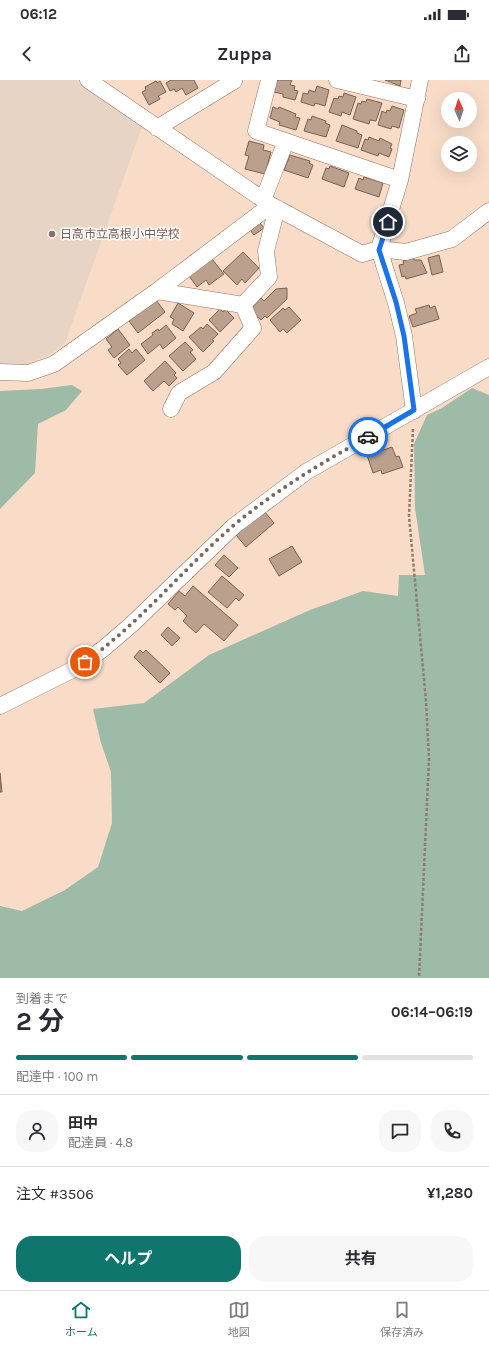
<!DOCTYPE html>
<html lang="ja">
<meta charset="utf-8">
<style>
body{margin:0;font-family:Karla,"Noto Sans JP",sans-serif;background:#f7f7f7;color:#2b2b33;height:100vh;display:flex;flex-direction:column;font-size:15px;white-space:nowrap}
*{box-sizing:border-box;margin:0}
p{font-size:13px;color:#7c7c81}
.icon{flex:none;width:22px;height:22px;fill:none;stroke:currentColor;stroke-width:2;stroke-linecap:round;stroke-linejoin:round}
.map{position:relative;height:898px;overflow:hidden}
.side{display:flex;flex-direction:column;background:#fff;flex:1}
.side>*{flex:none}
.needle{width:26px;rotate:357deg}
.tools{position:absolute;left:441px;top:12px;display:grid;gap:8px}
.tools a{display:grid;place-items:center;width:36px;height:36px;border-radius:50%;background:#fff;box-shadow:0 4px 16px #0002;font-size:20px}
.pin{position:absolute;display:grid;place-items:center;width:34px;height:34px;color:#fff;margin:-17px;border:2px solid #fff;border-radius:50%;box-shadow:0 1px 4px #0007}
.courier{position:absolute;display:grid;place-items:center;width:40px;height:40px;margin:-20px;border:3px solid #1a73e8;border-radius:50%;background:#fff;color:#222;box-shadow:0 1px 5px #0007}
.headline em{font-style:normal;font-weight:700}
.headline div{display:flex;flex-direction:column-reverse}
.headline{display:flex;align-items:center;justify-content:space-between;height:68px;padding:0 16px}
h1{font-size:26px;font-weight:700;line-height:30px}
.bar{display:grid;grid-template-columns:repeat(4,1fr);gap:6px 4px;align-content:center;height:48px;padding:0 16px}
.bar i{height:5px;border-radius:3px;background:#e1e1e2}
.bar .active{background:#0f766e}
.bar p{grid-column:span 4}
.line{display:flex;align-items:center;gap:10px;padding:0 16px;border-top:1px solid #e1e1e2}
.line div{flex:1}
.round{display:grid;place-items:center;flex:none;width:42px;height:42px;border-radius:16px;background:#f7f7f7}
.action{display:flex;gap:8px;margin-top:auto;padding:8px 16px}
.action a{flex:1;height:46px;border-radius:16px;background:#0f766e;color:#fff;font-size:16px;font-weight:700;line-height:46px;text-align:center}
.action a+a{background:#f7f7f7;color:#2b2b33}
.status{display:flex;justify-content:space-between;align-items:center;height:28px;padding:0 20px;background:#fff;direction:ltr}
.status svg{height:11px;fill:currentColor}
header{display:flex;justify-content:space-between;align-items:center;height:52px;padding:0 16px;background:#fff;font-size:18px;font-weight:700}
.menu{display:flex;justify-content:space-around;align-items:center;height:56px;border-top:1px solid #e1e1e2;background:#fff;font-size:11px;color:#7c7c81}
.menu a{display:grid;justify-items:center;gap:2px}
.menu .active{color:#0f766e}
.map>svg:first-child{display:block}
</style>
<div class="status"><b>06:12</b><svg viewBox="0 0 49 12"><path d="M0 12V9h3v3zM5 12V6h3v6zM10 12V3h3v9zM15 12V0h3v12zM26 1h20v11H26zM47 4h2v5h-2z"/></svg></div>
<header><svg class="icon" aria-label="back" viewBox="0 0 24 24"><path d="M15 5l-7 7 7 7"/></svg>Zuppa<svg class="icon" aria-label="share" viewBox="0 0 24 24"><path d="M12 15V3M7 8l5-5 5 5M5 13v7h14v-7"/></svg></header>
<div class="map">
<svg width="489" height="898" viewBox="0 0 489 898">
<rect width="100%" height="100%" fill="#f8dcc8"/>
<path fill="#e8d4c5" d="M0,0h76l67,44 -78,219 -17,13 -25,9 -23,-2z"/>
<path fill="#9dbba7" d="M72,305l10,6 -16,19 -28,14 -3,49 -35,36v-118l41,-2z
M472,308l17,7v583h-489v-72l22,5 43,-21 33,-23 14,-44 -1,-51 -10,-29 -8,-34 51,-6 65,-48 101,-45 53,-19 35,5 1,-21h26l-10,-67 -1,-64 13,-29 15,-7z"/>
<path fill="#bba08d" stroke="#79614f" d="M171,0h23l4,8 -12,7 -4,-7 -6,4 -2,-3 -4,2 -4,-8z
M277,0h15l-2,5 5,1 -1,4 4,1 -3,9 -12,-3v-3l-9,-2z
M385,0h16l-1,6z
M156,1l1,2 3,-2 6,11 -8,4 2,3 -11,6 -7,-13 4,-2 -1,-3z
M317,6l12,4 -4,16 -10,-3 -1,3 -13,-4 2,-9 5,1 1,-4 6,2z
M344,13l12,4 -6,18 -8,-3 -1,4 -12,-4 5,-14 4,1 1,-3 4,1z
M367,19l15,4 -6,18 -6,-1 -1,4 -16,-5 5,-16 3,1 1,-3 4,1z
M392,26l12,4 -5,18 -7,-2 -1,3 -13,-4 4,-14 4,2 1,-3 3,1z
M273,27l5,2 1,-2 17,7 -1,3 5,1 -4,12 -17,-5 1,-3 -10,-4z
M312,36l14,5 -1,2 5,2 -4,12 -22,-6 4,-12 3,1z
M342,45l15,6v2l5,2 -4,13 -22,-7z
M369,57l10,4 1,-3 12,6 -2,4 2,1 -3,8 -10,-4 -1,3 -17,-6 4,-11 3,1z
M249,61l15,4 -1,5 8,2 -6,22 -20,-5 4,-13 -4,-1z
M290,75l20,6 -1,2 4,2 -5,13 -24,-8z
M330,86l19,7 -5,14 -22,-8 4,-11 3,1z
M364,97l19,6 -4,14 -24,-8 4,-11 4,2z
M260,143l4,5 -10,7 -4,-5z
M243,172l16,16 -14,15 -3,-4 -5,6 -14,-14z
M439,175l4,17 -11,3 -4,-17z
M413,178l1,2h7l6,13 -21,6 -1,-3 -3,1 -3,-12 5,-1 -1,-3z
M212,179l12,15 -15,11 -3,-5 -9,7 -8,-11z
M287,208v11l-20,19 -2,-2 -4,4 -11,-10 11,-12 3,3 12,-12z
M156,220l9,12 -27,21 -9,-12z
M178,223l16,10 -11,18 -11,-7 2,-5 -4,-2z
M429,225l1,3 5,-2 4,13 -26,8 -4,-11 8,-3 -2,-4z
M289,227l12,13 -14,13 -4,-4 -3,3 -10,-12 13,-12 2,2z
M220,229l3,3 3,-2 8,8 -14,14 -11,-12z
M207,244l11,10 -6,6 2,1 -11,11 -14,-15 12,-10 2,2z
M166,245l10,13 -13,11 -3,-5 -12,10 -7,-10 12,-9 -1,-2 6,-4 1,2z
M118,249l12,16 -16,13 -6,-8 4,-3 -6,-8z
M185,262l8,8 -3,2 6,7 -13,12 -14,-15z
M129,269l3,4 4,-4 9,11 -18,15 -9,-10 3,-2 -3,-4z
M165,281l11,12 -2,2 3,3 -8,8 -5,-5 -11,10 -9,-10z
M392,367l4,10 3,-1 4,11 -21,7 -1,-4 -8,3 -7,-21 11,-4 1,4z
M264,431l10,12 -28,24 -10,-12z
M292,466l10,16 -23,14 -10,-17z
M224,475l14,13 -9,9 -14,-12z
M222,496l22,19 -5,6 -3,-3 -9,10 -19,-16z
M193,506l45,39 -14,16 -20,-17 -8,9 -13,-12 4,-5 -9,-9 -3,3 -7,-6 11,-13 6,5z
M168,547l12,11 -8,8 -11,-11z
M140,570l3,3 3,-3 24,23 -10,10 -26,-26z
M0,693l2,19h-2z"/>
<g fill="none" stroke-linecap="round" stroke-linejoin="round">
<g stroke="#8e7562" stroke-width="17">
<path id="minor" d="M88,0l183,125 91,49 17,-5 27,3 46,-13 37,-28
M269,0l-13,51 144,49
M337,0l80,19
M157,48l77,-47 -1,-1
M263,120l23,-59
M157,211l86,14 26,-28 -3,-26 11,-43
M0,292l28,1 26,-9 103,-73 114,-86
M171,329l8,-16 35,-21 39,-44 -10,-23
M414,331l-10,-75 -8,-33 -17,-54 21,-69 20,-100
M0,626l76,-38 27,-19 28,-24 103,-99 72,-54 183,-105"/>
</g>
<path stroke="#907d6f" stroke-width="2.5" stroke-dasharray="3 2" stroke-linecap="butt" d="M413,349l-4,87 17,185 3,58 -10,219"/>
<use href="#minor" stroke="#fff" stroke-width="16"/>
</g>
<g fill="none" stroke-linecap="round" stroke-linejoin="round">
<path stroke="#78675b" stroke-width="4" stroke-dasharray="0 7.2" d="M85,582c55,-39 98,-93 149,-137 41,-34 87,-62 134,-88"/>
<path stroke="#1a73e8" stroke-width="5" d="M368,357l46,-27 -10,-74 -8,-34 -17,-52 9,-28"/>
</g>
<circle fill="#8d6e63" stroke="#fff" stroke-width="1.5" cx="52" cy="154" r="4"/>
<g text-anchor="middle" stroke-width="3" stroke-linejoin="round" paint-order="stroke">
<g font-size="12" fill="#785e54" stroke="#fff" text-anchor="start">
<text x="60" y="158">日高市立高根小中学校</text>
</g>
</g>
</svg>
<div class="tools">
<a><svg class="needle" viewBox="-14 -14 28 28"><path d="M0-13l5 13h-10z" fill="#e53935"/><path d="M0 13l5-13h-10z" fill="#7c7c81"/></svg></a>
<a><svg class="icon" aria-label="layers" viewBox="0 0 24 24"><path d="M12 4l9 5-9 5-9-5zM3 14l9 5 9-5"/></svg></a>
</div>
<div class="pin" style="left:85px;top:582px;background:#ea580c"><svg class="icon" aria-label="bag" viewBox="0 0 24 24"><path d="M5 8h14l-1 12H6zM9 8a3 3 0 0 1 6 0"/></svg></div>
<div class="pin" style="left:388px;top:142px;background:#1f2937"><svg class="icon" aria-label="home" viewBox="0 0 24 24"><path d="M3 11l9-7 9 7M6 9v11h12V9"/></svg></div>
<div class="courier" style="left:368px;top:357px"><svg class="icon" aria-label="car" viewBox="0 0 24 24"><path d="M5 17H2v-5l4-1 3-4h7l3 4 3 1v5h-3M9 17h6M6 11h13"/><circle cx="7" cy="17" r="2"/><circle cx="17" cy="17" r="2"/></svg></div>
</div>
<section class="side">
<div class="headline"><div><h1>2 分</h1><p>到着まで</p></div><em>06:14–06:19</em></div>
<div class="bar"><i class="active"></i><i class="active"></i><i class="active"></i><i></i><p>配達中 · 100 m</p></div>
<div class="line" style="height:72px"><a class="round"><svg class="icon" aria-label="person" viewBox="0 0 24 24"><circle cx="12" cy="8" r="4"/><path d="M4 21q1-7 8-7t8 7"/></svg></a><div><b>田中</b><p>配達員 · 4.8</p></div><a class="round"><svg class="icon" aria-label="chat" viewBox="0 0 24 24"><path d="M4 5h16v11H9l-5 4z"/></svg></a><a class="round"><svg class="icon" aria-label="phone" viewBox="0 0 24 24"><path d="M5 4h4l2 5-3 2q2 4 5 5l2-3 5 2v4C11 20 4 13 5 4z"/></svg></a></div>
<div class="line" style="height:52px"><div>注文 #3506</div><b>¥1,280</b></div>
<div class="action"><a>ヘルプ</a><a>共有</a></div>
</section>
<nav class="menu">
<a class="active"><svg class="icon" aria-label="home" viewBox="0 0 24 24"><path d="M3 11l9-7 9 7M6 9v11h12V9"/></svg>ホーム</a>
<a><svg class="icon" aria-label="map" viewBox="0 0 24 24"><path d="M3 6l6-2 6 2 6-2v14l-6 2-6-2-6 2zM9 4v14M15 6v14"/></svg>地図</a>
<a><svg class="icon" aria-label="saved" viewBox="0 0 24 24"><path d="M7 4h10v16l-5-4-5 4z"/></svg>保存済み</a>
</nav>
